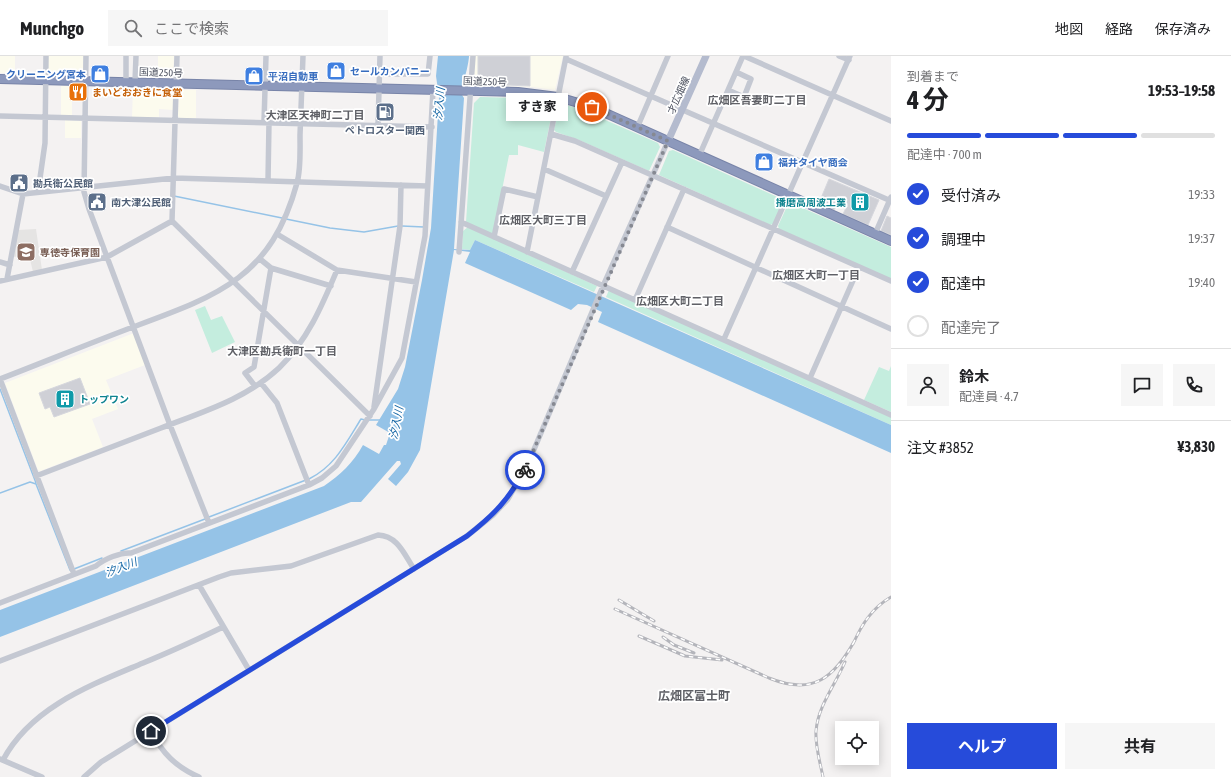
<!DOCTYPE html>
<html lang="ja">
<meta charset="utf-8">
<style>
body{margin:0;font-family:"Asap Condensed","Noto Sans JP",sans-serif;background:#f6f6f6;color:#202124;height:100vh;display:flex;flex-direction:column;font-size:15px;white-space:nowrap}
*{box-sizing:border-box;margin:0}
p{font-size:13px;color:#757577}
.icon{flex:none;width:22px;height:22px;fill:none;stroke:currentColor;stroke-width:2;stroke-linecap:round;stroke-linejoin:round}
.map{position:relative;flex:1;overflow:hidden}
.panel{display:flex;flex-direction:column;background:#fff;width:340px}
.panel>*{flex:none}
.fabs{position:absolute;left:835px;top:665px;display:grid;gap:8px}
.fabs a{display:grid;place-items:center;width:44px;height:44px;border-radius:0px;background:#fff;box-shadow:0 2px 10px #0003;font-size:20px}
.pin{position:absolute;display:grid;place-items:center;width:34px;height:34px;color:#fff;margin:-17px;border:2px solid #fff;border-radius:50%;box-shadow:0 1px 4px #0007}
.courier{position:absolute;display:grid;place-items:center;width:40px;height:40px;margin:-20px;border:3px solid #264bda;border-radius:50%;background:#fff;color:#222;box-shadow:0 1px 5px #0007}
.bubble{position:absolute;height:28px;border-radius:0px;background:#fff;box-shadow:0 2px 10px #0003;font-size:13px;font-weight:700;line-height:28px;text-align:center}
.overview em{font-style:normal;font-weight:700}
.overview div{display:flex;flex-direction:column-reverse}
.overview{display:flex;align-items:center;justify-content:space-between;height:68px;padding:0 16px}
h1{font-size:26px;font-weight:700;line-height:30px}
.bar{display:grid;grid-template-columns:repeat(4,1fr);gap:6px 4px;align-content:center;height:48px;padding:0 16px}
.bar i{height:5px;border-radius:3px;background:#e0e0e0}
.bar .current{background:#264bda}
.bar p{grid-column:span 4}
.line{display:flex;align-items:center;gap:10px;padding:0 16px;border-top:1px solid #e0e0e0}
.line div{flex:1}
.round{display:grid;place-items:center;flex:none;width:42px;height:42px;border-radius:0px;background:#f6f6f6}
ol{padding:0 16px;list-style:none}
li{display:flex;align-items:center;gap:12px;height:44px}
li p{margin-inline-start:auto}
li .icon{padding:4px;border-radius:50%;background:#264bda;color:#fff;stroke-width:4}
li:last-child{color:#757577}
li i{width:22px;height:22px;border:2px solid #e0e0e0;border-radius:50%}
.cta{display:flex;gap:8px;margin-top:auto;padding:8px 16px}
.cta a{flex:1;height:46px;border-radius:0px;background:#264bda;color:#fff;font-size:16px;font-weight:700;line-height:46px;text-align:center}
.cta a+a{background:#f6f6f6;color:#202124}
header{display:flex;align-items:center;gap:24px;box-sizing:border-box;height:56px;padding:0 20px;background:#fff;border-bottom:1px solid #e0e0e0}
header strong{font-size:19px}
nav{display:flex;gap:22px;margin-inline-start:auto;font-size:14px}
.search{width:280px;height:36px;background:#f6f6f6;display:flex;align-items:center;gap:10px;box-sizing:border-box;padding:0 14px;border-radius:0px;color:#757577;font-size:15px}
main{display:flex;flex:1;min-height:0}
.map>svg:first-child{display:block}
</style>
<header>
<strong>Munchgo</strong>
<div class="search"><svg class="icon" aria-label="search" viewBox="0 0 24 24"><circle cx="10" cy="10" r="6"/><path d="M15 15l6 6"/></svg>ここで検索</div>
<nav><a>地図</a><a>経路</a><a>保存済み</a></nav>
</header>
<main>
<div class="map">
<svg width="891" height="721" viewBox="0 0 891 721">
<rect width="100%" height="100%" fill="#f4f2f2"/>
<path fill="#fcfbee" d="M0,0h15v17h-15z
M47,0h36v18h-35z
M158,0h16l-1,20h-15z
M475,0h88l-8,34 -23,-3 -52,-2 -7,-6z
M61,30h22v12h-11v17h-11z
M133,32l40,1v21l-14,-1v8h-27z
M179,34h17v28h-16l-2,-2z
M65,64l16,1v17h-16z
M134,277l11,32 -39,15 12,29 -26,10 11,28 -63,24 -2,-1 -33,-87z"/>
<path fill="#e5e4e3" d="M36,173l6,41 -9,2 -4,-17 -16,2 5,-27z"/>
<path fill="#c4edde" d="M480,41l44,1 29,4 -1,6h1l-9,44 -26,-7v10h-9l-16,80 -27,-13 8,-119z
M560,47l20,6 78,34 2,4 -11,24 -70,-31 -23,-8 -2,-2z
M673,94l111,50 -11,24 -3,1 -111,-50 10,-24z
M789,146l102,45v32l-112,-50 -1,-3z
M468,171l129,59 -3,6 -119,-52 -5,10 -8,-1 1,-18z
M609,234l282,126v9l-285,-128z
M205,250l6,14 11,-4 13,26 -23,11 -17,-43z
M891,310v46l-27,-12 15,-33 10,4z"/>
<path fill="#95c3e7" d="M438,0h31c0,5 -4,24 -7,28v11l2,3 -10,151 16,1 5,-10 416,185v28l-293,-131 4,-10 -15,-7 -9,-1 -7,6 -106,-47 5,-11 -16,-2 -34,200 -12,22 -12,14 -8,-7 13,-15 -1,-3h-3l-36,41h-10l-351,135v-27l324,-124c16,-11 29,-23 39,-41l16,9 5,-9h2l4,-12 -14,-8 22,-36 7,-22 17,-87 9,-52 8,-131 -3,-21z"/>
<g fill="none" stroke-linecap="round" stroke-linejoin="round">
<path stroke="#95c3e7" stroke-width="1.5" d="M174,140l108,22
M286,163l44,9 34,4 34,-6
M402,170l22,1
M0,333l36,94
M369,364h12
M309,423c26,-13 37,-36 52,-60l4,1
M0,437l30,-11 6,2 34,86
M209,461l97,-37
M121,495l84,-32
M74,513l28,-11"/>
</g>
<path fill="#cfd0d6" stroke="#d6d7dd" d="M478,0h52v30l-48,-2 -4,-4z
M829,123l50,21 -11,25 -25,-11 5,-10 -9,-4 -5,10 -15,-7z
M101,141l3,7 -11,4 -2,-8z
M887,160l4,2v17l-10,-4z
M80,322l10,26 -36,13 -4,-10 -5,2 -6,-16z"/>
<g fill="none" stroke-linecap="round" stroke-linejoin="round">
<g stroke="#7884a8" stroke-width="10">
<path id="highway" d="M0,23l518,13 40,5 34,10 299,134"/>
</g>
<path stroke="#c4c8d2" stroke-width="5.5" d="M86,0l-2,136 5,17 81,216 39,98
M177,0l-5,165 198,195
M744,0l147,65
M839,0l10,4
M566,3l325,142
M736,16l15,7 -7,18
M379,18h49l2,-18
M126,25v-25
M135,26l1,-26
M728,34l25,11
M0,60l432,11
M264,66l2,-66
M378,69l2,-69
M637,72l31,-72
M551,78l24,7 316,140
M699,100l44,-100
M544,113l62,27
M268,125l1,-59
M0,130l23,8 151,-16 253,8
M38,136l7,-49 1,-87
M461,166l430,193
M667,171l224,102
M277,178l60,36 79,12
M875,178l16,-37
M494,181l10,-48 34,8
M459,196l14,-196
M527,196l39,-195
M260,203l11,9 60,18
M0,206l10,3
M572,216l50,-110
M7,223l16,-85
M0,225l107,-24 65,-36
M635,244l49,-111
M724,283l126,-283
M810,322l49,-111
M0,323c44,-17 88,-35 133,-52 84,-31 138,-49 164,-144 4,-14 3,-33 3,-48 1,-26 2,-53 3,-79
M0,323l74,195
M261,327l16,20 32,82
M255,330l-10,-13 9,-6 17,-99
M374,351l26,-181 1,-41
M36,420c42,-16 83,-32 125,-48 41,-16 85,-29 118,-60 28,-27 43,-62 58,-98
M199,529l50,85
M0,547l96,-37c8,-7 25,-14 35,-13l178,-68 13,-7 14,-12 38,-57 28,-51 23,-122 8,-146
M0,605l219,-84 12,-4 60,-7 87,-31c20,1 26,19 36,34
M151,675c11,22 25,36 48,46
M0,703l42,18
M3,704c28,-53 88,-75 140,-97 27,-11 53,-23 80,-36
M84,721l17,-15 366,-226 26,-21 15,-16 19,-33 76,-180 65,-145"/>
<path stroke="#b4bbce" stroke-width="7" d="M668,85l38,-85"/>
<use href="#highway" stroke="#8d99bc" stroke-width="8"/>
<g stroke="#b4b5bb" stroke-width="3">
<path id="rail" d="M619,544l35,21
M615,553l154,69c44,18 65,0 86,-38
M639,580l46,20 37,4
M663,581l11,8 20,8
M853,588c9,-20 19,-36 38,-47
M823,721c-3,-15 -8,-31 -7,-46 2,-25 19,-46 29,-69"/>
</g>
<use href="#rail" stroke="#fff" stroke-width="1.5" stroke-dasharray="4.5" stroke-linecap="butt"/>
</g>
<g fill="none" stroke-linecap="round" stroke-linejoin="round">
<path stroke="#868992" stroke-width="4" stroke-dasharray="0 7.2" d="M525,414l143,-329 -76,-34"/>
<path stroke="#264bda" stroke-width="5" d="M151,675l316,-195c28,-22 41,-36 58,-66"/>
</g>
<defs>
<g id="shop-square" transform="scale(1)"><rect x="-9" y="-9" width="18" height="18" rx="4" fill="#3f7fe0" stroke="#fff"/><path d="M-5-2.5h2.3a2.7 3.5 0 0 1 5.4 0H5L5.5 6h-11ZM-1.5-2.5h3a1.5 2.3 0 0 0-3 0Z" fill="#fff"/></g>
<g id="restaurant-square" transform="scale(1)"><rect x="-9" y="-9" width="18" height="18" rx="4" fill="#e8710a" stroke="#fff"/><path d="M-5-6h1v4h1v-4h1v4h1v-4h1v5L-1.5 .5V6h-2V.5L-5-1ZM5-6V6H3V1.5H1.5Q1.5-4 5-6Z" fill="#fff"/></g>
<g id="fuel-square" transform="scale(1)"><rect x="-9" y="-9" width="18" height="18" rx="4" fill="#5c6f8a" stroke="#fff"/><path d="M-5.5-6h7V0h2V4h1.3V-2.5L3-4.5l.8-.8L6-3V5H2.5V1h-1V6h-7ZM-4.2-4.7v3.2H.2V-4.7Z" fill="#fff"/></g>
<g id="civic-square" transform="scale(1)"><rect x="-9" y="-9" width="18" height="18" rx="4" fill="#5c6f8a" stroke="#fff"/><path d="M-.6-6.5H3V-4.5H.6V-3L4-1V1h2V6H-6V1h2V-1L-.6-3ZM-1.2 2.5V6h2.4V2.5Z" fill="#fff"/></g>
<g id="building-square" transform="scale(1)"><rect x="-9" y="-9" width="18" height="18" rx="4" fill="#0f9aa8" stroke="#fff"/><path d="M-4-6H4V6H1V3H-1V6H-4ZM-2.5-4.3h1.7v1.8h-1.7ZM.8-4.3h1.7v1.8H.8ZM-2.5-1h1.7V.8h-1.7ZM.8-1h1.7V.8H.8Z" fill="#fff"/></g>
<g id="school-square" transform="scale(1)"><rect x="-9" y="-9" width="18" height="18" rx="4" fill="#8d6e63" stroke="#fff"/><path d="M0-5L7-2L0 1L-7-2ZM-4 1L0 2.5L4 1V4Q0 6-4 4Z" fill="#fff"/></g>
</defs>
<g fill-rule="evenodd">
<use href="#shop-square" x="336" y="15"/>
<use href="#shop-square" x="100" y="18"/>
<use href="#shop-square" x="254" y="20"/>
<use href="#restaurant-square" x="78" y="36"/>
<use href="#fuel-square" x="385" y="56"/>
<use href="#shop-square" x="764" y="106"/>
<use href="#civic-square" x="19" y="127"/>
<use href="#civic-square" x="97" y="146"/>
<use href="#building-square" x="860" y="146"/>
<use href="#school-square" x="26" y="196"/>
<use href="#building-square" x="65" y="343"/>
</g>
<g text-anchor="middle" stroke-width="3.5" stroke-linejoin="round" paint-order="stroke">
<g font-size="10" font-weight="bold" fill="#366cbe" stroke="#fff" text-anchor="start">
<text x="350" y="19">セールカンパニー</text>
<text x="86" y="22" text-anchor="end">クリーニング宮本</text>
<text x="268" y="24">平沼自動車</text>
<text x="778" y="110">福井タイヤ商会</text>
</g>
<g font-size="10" fill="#4b505e" stroke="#fff">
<text transform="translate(161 16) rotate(2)" y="4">国道250号</text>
<text transform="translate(485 25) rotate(2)" y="4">国道250号</text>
<text transform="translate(678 39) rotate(-66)" y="4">才広畑線</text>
</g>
<g font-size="10" font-weight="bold" fill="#c56008" stroke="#fff" text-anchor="start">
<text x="92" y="40">まいどおおきに食堂</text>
</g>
<g font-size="10" font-weight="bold" fill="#4e5e75" stroke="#fff" text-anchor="start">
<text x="385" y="78" text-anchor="middle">ペトロスター関西</text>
<text x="33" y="131">勘兵衛公民館</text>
<text x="111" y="150">南大津公民館</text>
</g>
<g font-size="10" font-weight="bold" fill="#0d838f" stroke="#fff" text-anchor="end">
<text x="846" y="150">播磨高周波工業</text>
<text x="79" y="347" text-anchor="start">トップワン</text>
</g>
<g font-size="10" font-weight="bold" fill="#785e54" stroke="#fff" text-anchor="start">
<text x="40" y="200">専徳寺保育園</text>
</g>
<g font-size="11" font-weight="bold" fill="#5f6066" stroke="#fff">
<text x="757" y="48">広畑区吾妻町二丁目</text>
<text x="315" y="63">大津区天神町二丁目</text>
<text x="543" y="168">広畑区大町三丁目</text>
<text x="816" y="223">広畑区大町一丁目</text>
<text x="680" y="249">広畑区大町二丁目</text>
<text x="282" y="299">大津区勘兵衛町一丁目</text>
</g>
<g font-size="11" font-style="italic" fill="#1667a5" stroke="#fff">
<text transform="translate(439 48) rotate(-85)" y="4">汐入川</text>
<text transform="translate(396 367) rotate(-79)" y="4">汐入川</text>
<text transform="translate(121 511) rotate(-21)" y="4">汐入川</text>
</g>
<g font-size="12" font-weight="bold" fill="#5f6066" stroke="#fff">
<text x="694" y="644">広畑区富士町</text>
</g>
</g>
</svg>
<div class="fabs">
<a><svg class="icon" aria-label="locate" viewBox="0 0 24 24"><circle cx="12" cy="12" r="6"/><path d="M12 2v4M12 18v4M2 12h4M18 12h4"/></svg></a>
</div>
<div class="pin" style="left:592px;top:51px;background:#ea580c"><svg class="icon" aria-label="bag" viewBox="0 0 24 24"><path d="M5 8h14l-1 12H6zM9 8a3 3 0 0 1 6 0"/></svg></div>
<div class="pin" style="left:151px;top:675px;background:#1f2937"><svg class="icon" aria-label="home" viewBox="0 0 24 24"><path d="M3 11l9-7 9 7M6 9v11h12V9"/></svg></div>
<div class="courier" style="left:525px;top:414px"><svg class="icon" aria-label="bike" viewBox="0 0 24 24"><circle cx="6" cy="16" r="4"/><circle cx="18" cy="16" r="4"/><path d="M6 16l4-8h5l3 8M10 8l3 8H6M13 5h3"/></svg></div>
<div class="bubble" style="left:506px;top:37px;width:62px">すき家</div>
</div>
<section class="panel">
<div class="overview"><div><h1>4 分</h1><p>到着まで</p></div><em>19:53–19:58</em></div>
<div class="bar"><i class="current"></i><i class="current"></i><i class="current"></i><i></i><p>配達中 · 700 m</p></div>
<ol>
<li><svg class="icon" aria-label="check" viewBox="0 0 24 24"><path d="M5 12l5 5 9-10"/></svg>受付済み<p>19:33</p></li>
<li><svg class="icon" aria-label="check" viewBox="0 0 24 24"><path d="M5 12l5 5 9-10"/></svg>調理中<p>19:37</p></li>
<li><svg class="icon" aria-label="check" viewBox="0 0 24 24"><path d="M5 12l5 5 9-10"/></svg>配達中<p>19:40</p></li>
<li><i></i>配達完了</li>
</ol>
<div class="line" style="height:72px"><a class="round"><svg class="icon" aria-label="person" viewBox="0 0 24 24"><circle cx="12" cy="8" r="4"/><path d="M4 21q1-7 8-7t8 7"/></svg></a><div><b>鈴木</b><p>配達員 · 4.7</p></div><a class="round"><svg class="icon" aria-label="chat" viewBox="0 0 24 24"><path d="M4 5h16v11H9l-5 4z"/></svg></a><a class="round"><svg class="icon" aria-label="phone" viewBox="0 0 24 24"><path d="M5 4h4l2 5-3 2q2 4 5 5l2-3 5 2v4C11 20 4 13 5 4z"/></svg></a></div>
<div class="line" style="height:52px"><div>注文 #3852</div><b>¥3,830</b></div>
<div class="cta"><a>ヘルプ</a><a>共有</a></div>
</section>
</main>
